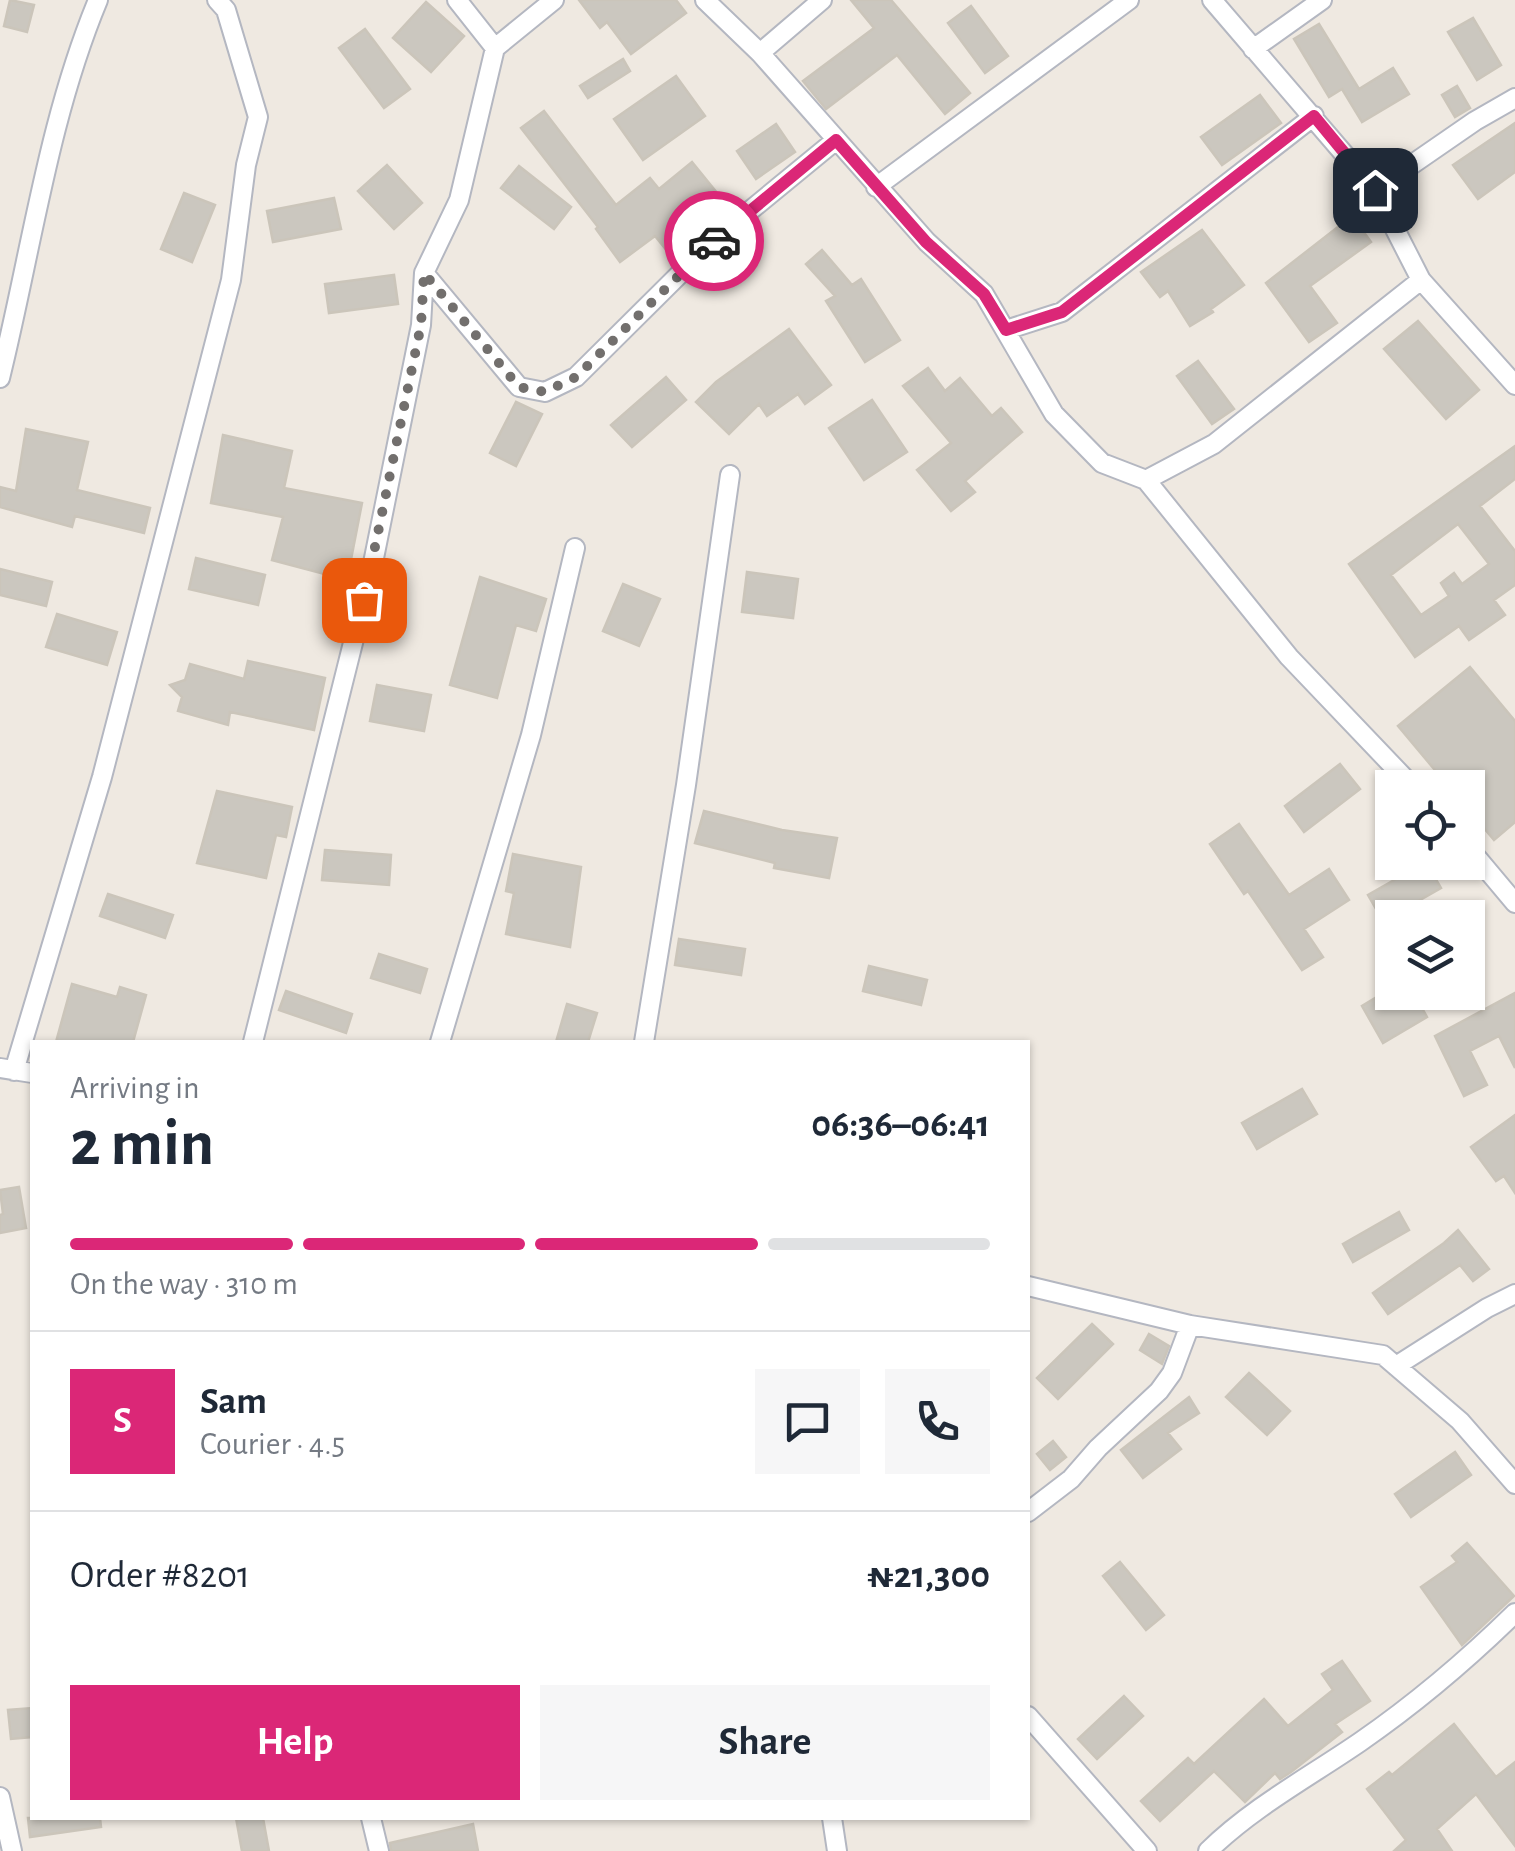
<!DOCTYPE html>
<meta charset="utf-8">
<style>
body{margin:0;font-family:"Alegreya Sans",sans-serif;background:#f6f6f7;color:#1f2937;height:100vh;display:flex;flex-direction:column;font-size:38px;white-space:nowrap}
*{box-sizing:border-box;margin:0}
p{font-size:32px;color:#747a83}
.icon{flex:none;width:55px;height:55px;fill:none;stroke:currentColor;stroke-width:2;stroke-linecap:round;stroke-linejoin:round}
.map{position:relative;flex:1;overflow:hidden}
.drawer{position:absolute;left:30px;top:1040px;width:1000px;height:780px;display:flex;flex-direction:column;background:#fff;border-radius:0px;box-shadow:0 2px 8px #0004}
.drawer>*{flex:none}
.controls{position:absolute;left:1375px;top:770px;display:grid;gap:20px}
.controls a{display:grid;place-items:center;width:110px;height:110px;border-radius:0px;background:#fff;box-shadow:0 2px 8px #0004;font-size:50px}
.pin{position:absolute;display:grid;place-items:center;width:85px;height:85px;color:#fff;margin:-42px;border-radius:20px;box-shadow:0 5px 15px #0006}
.courier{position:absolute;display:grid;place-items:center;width:100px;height:100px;margin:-50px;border:8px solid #db2777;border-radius:50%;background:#fff;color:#222;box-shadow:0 2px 12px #0007}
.summary em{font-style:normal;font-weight:600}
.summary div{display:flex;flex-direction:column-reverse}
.summary{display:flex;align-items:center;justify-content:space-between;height:170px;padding:0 40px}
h1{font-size:65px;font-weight:600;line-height:75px}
.bar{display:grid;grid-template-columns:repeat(4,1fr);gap:15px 10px;align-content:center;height:120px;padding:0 40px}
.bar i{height:12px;border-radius:8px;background:#e0e1e3}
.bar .selected{background:#db2777}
.bar p{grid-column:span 4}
.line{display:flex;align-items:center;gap:25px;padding:0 40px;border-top:2px solid #e0e1e3}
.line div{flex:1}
.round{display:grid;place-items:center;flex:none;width:105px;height:105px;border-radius:0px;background:#f6f6f7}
.primary-button{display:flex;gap:20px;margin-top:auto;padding:20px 40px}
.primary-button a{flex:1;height:115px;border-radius:0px;background:#db2777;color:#fff;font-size:40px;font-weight:600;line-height:115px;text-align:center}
.primary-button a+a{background:#f6f6f7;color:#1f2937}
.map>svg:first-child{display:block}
</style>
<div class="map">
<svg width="1515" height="1851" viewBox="0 0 1515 1851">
<rect width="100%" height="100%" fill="#efe9e1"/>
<path fill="#cbc7bf" stroke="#cbc5ba" stroke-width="2.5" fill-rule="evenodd" d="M10,0l24,5 -7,27 -23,-6z
M579,0h97l10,13 -55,41 -24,-32 -7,6z
M851,0h40l79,93 -25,21 -48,-59 -71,54 -23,-28 71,-53z
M426,2l38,34 -33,36 -38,-34z
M971,6l37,50 -23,17 -37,-50z
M1473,18l28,47 -24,15 -29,-48z
M1319,24l40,65 34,-21 16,26 -47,28 -20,-33 -13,8 -35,-58z
M365,29l45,60 -26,19 -45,-60z
M623,59l7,12 -42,27 -8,-12z
M676,76l29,40 -62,44 -29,-41z
M1457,86l13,22 -15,9 -13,-22z
M1260,95l21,28 -59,42 -21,-28z
M544,111l72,94 34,-27 9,11 33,-27 39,48 -59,47 -17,-21 -35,26 -24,-33 2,-2 -77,-99z
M1515,123v49l-37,27 -25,-34z
M776,124l19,28 -39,27 -19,-28z
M387,165l35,38 -28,26 -36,-38z
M519,166l52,41 -17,22 -53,-41z
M184,193l31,12 -23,57 -31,-13z
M334,198l7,31 -68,13 -6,-31z
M1352,216l19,26 -61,44 27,37 -28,19 -43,-59z
M1202,230l42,55 -33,24 2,3 -23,14 -22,-35 -8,6 -19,-25z
M822,250l30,35 9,-6 39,61 -35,22 -39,-61 9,-5 -29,-32z
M394,275l4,29 -69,9 -4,-29z
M1418,321l61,69 -33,29 -62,-70z
M789,329l42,56 -26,19 -7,-10 -31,22 -8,-12 -30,30 -33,-32 20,-20z
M1198,361l36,48 -22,15 -35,-48z
M928,368l17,23 15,-13 32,38 9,-8 21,24 -57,49 10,11 -24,19 -34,-41 34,-27 -48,-57z
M666,377l20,23 -54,47 -21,-22z
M872,400l35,52 -43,28 -35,-52z
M516,402l26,12 -26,52 -26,-13z
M26,429l62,13 -11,48 73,18 -6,25 -69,-17 -3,11 -72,-20v-20l16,4z
M223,435l69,16 -8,37 78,15 -15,77 -75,-20 11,-43 -72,-14z
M1515,446v33l-35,27 35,45v34l-21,15 11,15 -36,25 -10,-14 -44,31 -66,-93zM1458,524l31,40 -27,20 -8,-11 -13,10 8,13 -28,19 -30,-40z
M196,558l69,17 -7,30 -69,-16z
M0,569l52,13 -6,24 -46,-11z
M747,572l51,7 -5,39 -51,-6z
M480,577l66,22 -10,32 -20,-6 -19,73 -47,-13z
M623,584l37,15 -21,47 -36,-15z
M57,614l60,18 -10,33 -61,-18z
M248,661l77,17 -11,52 -84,-18 -2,13 -50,-14 4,-14 -12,-12 15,-5 5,-16 54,15z
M1470,667l45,54v101l-21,18 -26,-31v-21h-18l-52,-62z
M377,685l54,10 -7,36 -54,-10z
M1340,764l20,25 -56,43 -19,-26z
M217,791l75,16 -6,30 -10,-2 -10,43 -69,-15z
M704,811l78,19 55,8 -8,40 -55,-10 1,-5 -80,-20z
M1239,824l50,71 40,-26 20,31 -45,29 19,28 -21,13 -54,-79 -4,3 -34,-50z
M325,850l66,5 -2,30 -67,-5z
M513,854l68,13 -11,80 -64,-13 8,-41 -8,-2z
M1426,862l15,26 -58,33 -15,-26z
M108,894l65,21 -8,23 -65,-22z
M679,939l66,10 -4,26 -66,-10z
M379,954l48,15 -7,24 -49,-15z
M869,966l58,14 -6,25 -58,-14z
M72,984l45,13 3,-10 26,8 -13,47h-77z
M286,991l66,23 -6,19 -67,-23z
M1385,992h28l14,25 -44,26 -21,-37z
M1515,993v75l-16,-32 -29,15 17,34 -23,11 -29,-60z
M567,1004l30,9 -9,29h-32z
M1302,1089l15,25 -60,35 -15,-26z
M1515,1115v78l-11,-17 -8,5 -25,-34z
M19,1187l7,41 -26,5v-18l3,-1 -3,-24z
M1399,1212l10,18 -56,32 -10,-18z
M1458,1230l31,39 -16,12 -13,-16 -72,49 -15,-21 71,-50z
M1092,1324l21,20 -55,55 -21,-21z
M1149,1334l20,12 -7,18 -22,-14z
M1249,1373l41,38 -23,24 -41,-38z
M1189,1397l10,16 -31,20 13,16 -38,29 -22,-28z
M1053,1441l13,16 -16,13 -13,-16z
M1455,1452l16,23 -60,42 -16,-23z
M1467,1543l47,53 -52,49 -41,-58 36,-25 -5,-6z
M1120,1562l44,53 -18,15 -43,-54z
M1342,1661l28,40 -35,23 7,8 -51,40 -11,7 -5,-6 -30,29 -31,-31 -54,50 -19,-20 47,-43 6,6 70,-65 24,27 45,-36 -11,-16z
M1124,1696l19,20 -46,43 -19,-20z
M32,1708v29l-21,2 -3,-29z
M1454,1724l42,53 19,-15v84l-39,-52 -39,35 15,22h-58l12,-11 -39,-51 22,-17 3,3z
M28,1818h72l1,9 -71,10z
M236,1818h27l6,33h-27z
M473,1824l5,27h-87l-1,-8z"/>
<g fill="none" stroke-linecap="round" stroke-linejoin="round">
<g stroke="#b4b7c1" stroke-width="22">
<path id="street" d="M457,0l38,48 59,-48
M705,0l55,53 167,189 57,52 70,120 48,49 44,17 68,-36 207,-164
M1212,0l163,190 46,90 94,105
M1253,49l69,-49
M760,53l62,-53
M876,187l253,-187
M1375,190l100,-69 40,-23
M424,273l95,114 26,5 31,-15 137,-136 123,-101
M1006,330l56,-18 252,-196
M0,378c31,-125 48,-258 98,-378
M1146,480l143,177 125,131
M1468,847l47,56
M253,1042l120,-479 48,-238 3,-52 35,-73 36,-152
M440,1042l91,-307 44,-187
M644,1042l42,-257 44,-310
M0,1068l32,5
M14,1071l88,-294 129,-497 15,-115 12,-48 -32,-107 -9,-10
M1028,1286l162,39 193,30 77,66 55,63
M1396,1366l91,-58 28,-14
M1028,1512l43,-33 27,-31 61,-57 13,-18 18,-48
M1028,1716l119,135
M0,1797l12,54
M371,1818l8,33
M832,1818l5,33
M1208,1851c45,-44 101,-74 152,-109 55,-38 107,-82 155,-129"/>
</g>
<use href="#street" stroke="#fff" stroke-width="18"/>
</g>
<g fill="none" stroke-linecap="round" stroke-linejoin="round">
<path stroke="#726f6d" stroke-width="10" stroke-dasharray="0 18" d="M364,600l57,-275 3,-52 95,114 26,5 31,-15 138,-136"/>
<path stroke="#db2777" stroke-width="12" d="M714,241l122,-101 90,102 58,52 22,36 56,-18 252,-196 61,74"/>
</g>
</svg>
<div class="controls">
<a><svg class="icon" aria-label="locate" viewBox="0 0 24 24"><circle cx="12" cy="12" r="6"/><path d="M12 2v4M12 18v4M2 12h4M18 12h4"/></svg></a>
<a><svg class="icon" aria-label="layers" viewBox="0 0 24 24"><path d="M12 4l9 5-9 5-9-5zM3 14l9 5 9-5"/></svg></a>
</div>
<div class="pin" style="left:364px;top:600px;background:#ea580c"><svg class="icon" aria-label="bag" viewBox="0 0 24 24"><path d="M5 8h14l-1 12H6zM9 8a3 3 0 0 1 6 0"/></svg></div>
<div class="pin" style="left:1375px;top:190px;background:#1f2937"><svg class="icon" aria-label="home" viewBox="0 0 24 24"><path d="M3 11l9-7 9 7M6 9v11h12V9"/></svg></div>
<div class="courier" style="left:714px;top:241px"><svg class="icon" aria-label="car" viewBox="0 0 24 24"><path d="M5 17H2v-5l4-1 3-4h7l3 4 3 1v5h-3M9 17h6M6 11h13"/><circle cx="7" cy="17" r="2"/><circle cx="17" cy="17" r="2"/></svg></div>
<section class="drawer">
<div class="summary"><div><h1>2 min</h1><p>Arriving in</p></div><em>06:36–06:41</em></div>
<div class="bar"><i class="selected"></i><i class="selected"></i><i class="selected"></i><i></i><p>On the way · 310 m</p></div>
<div class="line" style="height:180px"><b class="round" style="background:#db2777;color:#fff">S</b><div><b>Sam</b><p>Courier · 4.5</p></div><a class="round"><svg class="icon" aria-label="chat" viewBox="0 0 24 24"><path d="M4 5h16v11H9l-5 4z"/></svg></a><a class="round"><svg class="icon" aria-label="phone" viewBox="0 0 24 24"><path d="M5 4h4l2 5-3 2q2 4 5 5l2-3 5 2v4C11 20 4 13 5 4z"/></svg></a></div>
<div class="line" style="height:130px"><div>Order #8201</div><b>₦21,300</b></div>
<div class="primary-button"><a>Help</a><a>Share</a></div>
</section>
</div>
